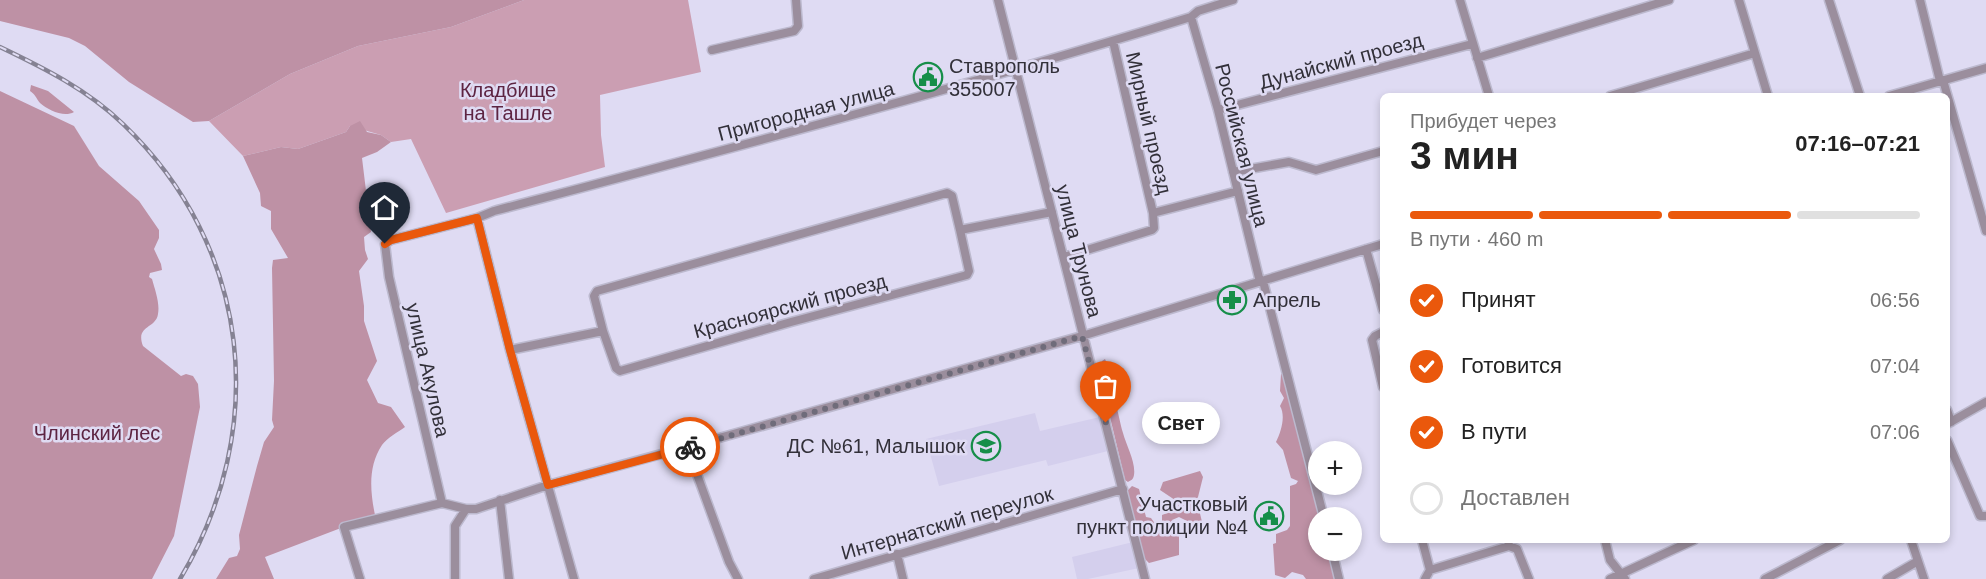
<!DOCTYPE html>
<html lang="ru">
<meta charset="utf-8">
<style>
body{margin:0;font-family:Helvetica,sans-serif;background:#f2f2f2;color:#222;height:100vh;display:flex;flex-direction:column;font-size:22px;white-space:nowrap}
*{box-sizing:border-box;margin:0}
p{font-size:20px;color:#767676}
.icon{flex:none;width:33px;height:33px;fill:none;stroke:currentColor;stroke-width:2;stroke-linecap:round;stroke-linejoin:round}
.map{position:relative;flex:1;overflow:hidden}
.panel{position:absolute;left:1380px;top:93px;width:570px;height:450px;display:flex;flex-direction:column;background:#fff;border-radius:9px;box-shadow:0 3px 9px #0003}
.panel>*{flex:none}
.tools{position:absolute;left:1308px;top:441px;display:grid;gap:12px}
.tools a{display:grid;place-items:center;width:54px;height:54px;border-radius:50%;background:#fff;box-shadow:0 3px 9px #0003;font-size:30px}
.pin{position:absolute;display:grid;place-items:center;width:51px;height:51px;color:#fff;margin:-62px -26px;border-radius:50% 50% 50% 0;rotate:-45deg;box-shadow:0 0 6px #0007}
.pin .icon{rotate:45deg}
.courier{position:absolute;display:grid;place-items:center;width:60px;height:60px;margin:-30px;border:4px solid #ea580c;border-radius:50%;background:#fff;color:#222;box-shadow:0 2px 8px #0007}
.bubble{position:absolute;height:42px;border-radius:21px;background:#fff;box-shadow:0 3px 9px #0003;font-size:20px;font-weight:700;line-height:42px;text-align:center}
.summary em{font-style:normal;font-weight:700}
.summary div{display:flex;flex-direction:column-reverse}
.summary{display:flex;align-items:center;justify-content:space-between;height:102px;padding:0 30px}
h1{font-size:39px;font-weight:700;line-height:45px}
.bar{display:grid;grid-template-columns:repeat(4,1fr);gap:9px 6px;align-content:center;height:72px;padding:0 30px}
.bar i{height:8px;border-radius:4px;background:#e0e0e0}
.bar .on{background:#ea580c}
.bar p{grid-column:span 4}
ol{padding:0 30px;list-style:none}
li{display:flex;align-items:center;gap:18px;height:66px}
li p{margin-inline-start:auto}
li .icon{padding:6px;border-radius:50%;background:#ea580c;color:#fff;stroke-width:4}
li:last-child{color:#767676}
li i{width:33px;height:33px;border:3px solid #e0e0e0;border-radius:50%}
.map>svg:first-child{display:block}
</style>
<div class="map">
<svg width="1986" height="579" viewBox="0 0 1986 579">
<rect width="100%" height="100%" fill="#dfdbf3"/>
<path fill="#d4cfed" d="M1035,413l5,18 60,-14 8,34 -60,15 -2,-6 -107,26 -13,-47z
M1133,542l6,26 -51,11h-11l-5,-22z"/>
<path fill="#cb9eb2" d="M524,0h164l13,72 -101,23 1,40 4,32 -159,46 -35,-74 -20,3 -10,-7 -31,-9 -4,6 -48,17 -17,-2 -38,9 -34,-35 81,-47 68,-28 93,-19z"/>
<path fill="#be91a5" d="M0,0h524l-73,27 -93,19 -68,28 -81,47 -16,1 -64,-40 -44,-36 -16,-8 -69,-17z
M31,85l17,6 26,21c-10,6 -26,-2 -34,-9 -4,-5 -5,-9 -10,-12z
M0,91l74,35 25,40 40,35 20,29v8l-5,11 7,15 1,6 -12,3 -1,4 3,2c3,11 8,24 6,35 -2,15 -23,11 -15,32l38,30 5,-2 7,2 5,8 2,23 -26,129 -22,43h-152z
M360,121l7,11 14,3 10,7 -14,10 -15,6 9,74 -7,5 1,13 3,9 -9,12 5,35v15l13,40 -10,19 11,23 13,4 14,20c-7,5 -18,11 -23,18 -14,21 -12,46 -7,70l-110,42 9,22h-58l13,-21 8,-2 3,-7 -1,-14 18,-69 7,-24 10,-15 -2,-7 2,-39 -2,-113 1,-8 15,-2 -17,-29v-18l-10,-5 -1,-13 -17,-37 38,-9 17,2 48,-17 4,-6z
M1105,359l4,9 -4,10c12,20 12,34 18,55 3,12 13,29 11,42 -1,5 -3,5 -6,7l-3,-2 -26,-109 3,-10z
M1281,374l4,1 35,142 -2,1v32l11,1 7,28h-30l-3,-4 -11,-3 -7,6 -10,-3 -2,-31 3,-1v-9l11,-4 3,-4v-40l6,-2 2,-3 -7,-3 -8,-28 -7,-8c5,-10 10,-26 4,-36l4,-8 -4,-7z
M1200,471l3,6 -6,24 6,25 -2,2 -22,-11 -7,3 7,17v18l-30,8 -5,-5 -17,-67 5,-5 7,3 7,28 5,1 5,7 6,-3v-7l16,-6v-7l-18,-12 3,-8z"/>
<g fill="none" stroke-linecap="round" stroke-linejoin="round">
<g stroke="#bcb9ce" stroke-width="11">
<path id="minor" d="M998,0l147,579
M1460,0l29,96
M1739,0l29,96
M1829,0l31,96
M1920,0l20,81
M1191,17l27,93 42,172
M712,50l82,-19 4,-5 -2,-26
M1477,58l192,-58
M1943,80l43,151
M1610,96l145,-43
M1889,96l97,-28
M1218,110l254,-66
M1233,172l56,-10 27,8 67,-19
M1153,213l85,-22
M477,218l33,132 64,229
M1366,249l17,61
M1064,257l88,-27 2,-2 -1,-15 -40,-172
M1263,281l61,237
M603,331l-9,-35 3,-5 350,-98 5,3 8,34
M1383,332l-8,4 -3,4 11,47
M510,350l93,-19 13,37 4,3 171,-49 176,-47 2,-4 -9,-41 92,-18
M1947,410l4,12
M1947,424l39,-22
M1947,440l33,76h6
M687,447l42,115 9,17
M500,500l9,79
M442,503l-53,-226 -4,-33 6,-4 86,-22 17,-7c234,-62 467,-123 697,-194l7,-6 35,-11
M1422,540l8,30 -5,9
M1508,540l1,6 8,3 12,30
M1605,540l5,20 15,19
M1911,540l13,39
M1332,550l7,29
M897,554l6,25
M1430,570l79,-24
M360,579l-16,-52 98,-24 24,6h10l72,-24 139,-38 395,-111 301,-92
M455,579v-53l11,-17
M814,579l309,-90
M1610,579l84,-39
M1765,579l75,-39
M1887,579l31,-18"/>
</g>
<use href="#minor" stroke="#9b8e9d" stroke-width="8"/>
<g stroke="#858293" stroke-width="4.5">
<path id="rail" d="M0,47c44,21 88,43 123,77 129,123 147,305 57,455"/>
</g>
<use href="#rail" stroke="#dfdbf3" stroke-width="2" stroke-dasharray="7" stroke-linecap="butt"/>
</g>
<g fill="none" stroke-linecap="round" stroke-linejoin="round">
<path stroke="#6f6c7a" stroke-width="6" stroke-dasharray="0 10.8" d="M690,447l392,-111 24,87"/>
<path stroke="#ea580c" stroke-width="8" d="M385,244l6,-4 86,-22 33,132 38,135 142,-38"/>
</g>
<defs>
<g id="civic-ring" transform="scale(1.5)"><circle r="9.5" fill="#dfdbf3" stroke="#168e49" stroke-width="1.5"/><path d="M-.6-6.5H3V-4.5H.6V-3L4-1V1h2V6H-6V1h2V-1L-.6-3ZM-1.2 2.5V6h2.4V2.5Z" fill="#168e49"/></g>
<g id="pharmacy-ring" transform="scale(1.5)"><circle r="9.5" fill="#dfdbf3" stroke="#168e49" stroke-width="1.5"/><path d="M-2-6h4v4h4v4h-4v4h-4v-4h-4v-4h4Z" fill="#168e49"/></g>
<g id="school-ring" transform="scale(1.5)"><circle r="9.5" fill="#dfdbf3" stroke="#168e49" stroke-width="1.5"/><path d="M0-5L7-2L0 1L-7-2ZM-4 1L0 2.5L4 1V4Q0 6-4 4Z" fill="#168e49"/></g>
</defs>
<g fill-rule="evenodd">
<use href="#civic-ring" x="928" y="77"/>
<use href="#pharmacy-ring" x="1232" y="300"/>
<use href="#school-ring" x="986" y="446"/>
<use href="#civic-ring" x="1269" y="516"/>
</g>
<g text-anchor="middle" stroke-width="5" stroke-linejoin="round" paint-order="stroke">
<g font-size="20" fill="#323039" stroke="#dfdbf3">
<text transform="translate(1341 61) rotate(-15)" y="7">Дунайский проезд</text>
<text transform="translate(806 111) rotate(-15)" y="7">Пригородная улица</text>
<text transform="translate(1149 123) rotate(77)" y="7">Мирный проезд</text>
<text transform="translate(1242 145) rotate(76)" y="7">Российская улица</text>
<text transform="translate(1079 251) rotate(76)" y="7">улица Трунова</text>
<text transform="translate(790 306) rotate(-15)" y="7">Красноярский проезд</text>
<text transform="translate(428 370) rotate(77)" y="7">улица Акулова</text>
<text transform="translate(947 523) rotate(-16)" y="7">Интернатский переулок</text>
</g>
<g font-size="20" fill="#323039" stroke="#dfdbf3" text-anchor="start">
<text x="949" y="73">Ставрополь<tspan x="949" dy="23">355007</tspan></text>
<text x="1253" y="307">Апрель</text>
<text x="965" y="453" text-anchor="end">ДС №61, Малышок</text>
<text x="1248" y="511" text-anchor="end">Участковый<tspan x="1248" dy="23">пункт полиции №4</tspan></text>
</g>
<g font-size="20" fill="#5d2442" stroke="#dfdbf3">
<text x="508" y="97">Кладбище<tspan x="508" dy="23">на Ташле</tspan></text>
<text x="97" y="440">Члинский лес</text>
</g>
</g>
</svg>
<div class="tools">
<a>+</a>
<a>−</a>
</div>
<div class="pin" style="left:1106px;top:423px;background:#ea580c"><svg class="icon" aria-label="bag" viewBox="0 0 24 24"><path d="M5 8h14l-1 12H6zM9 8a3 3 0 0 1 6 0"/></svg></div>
<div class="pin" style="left:385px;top:244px;background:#1f2937"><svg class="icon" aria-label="home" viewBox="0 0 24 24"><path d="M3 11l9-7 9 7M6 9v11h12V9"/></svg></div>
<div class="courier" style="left:690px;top:447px"><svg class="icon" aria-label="bike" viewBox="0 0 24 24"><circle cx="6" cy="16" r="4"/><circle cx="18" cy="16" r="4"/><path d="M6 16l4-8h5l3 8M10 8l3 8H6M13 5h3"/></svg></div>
<div class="bubble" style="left:1142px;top:402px;width:78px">Свет</div>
<section class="panel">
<div class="summary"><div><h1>3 мин</h1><p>Прибудет через</p></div><em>07:16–07:21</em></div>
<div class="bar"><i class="on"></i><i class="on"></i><i class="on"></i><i></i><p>В пути · 460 m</p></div>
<ol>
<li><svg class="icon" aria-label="check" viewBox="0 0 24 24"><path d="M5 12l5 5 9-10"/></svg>Принят<p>06:56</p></li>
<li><svg class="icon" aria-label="check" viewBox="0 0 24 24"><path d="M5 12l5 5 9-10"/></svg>Готовится<p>07:04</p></li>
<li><svg class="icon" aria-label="check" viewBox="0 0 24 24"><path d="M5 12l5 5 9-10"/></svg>В пути<p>07:06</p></li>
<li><i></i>Доставлен</li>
</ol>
</section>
</div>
